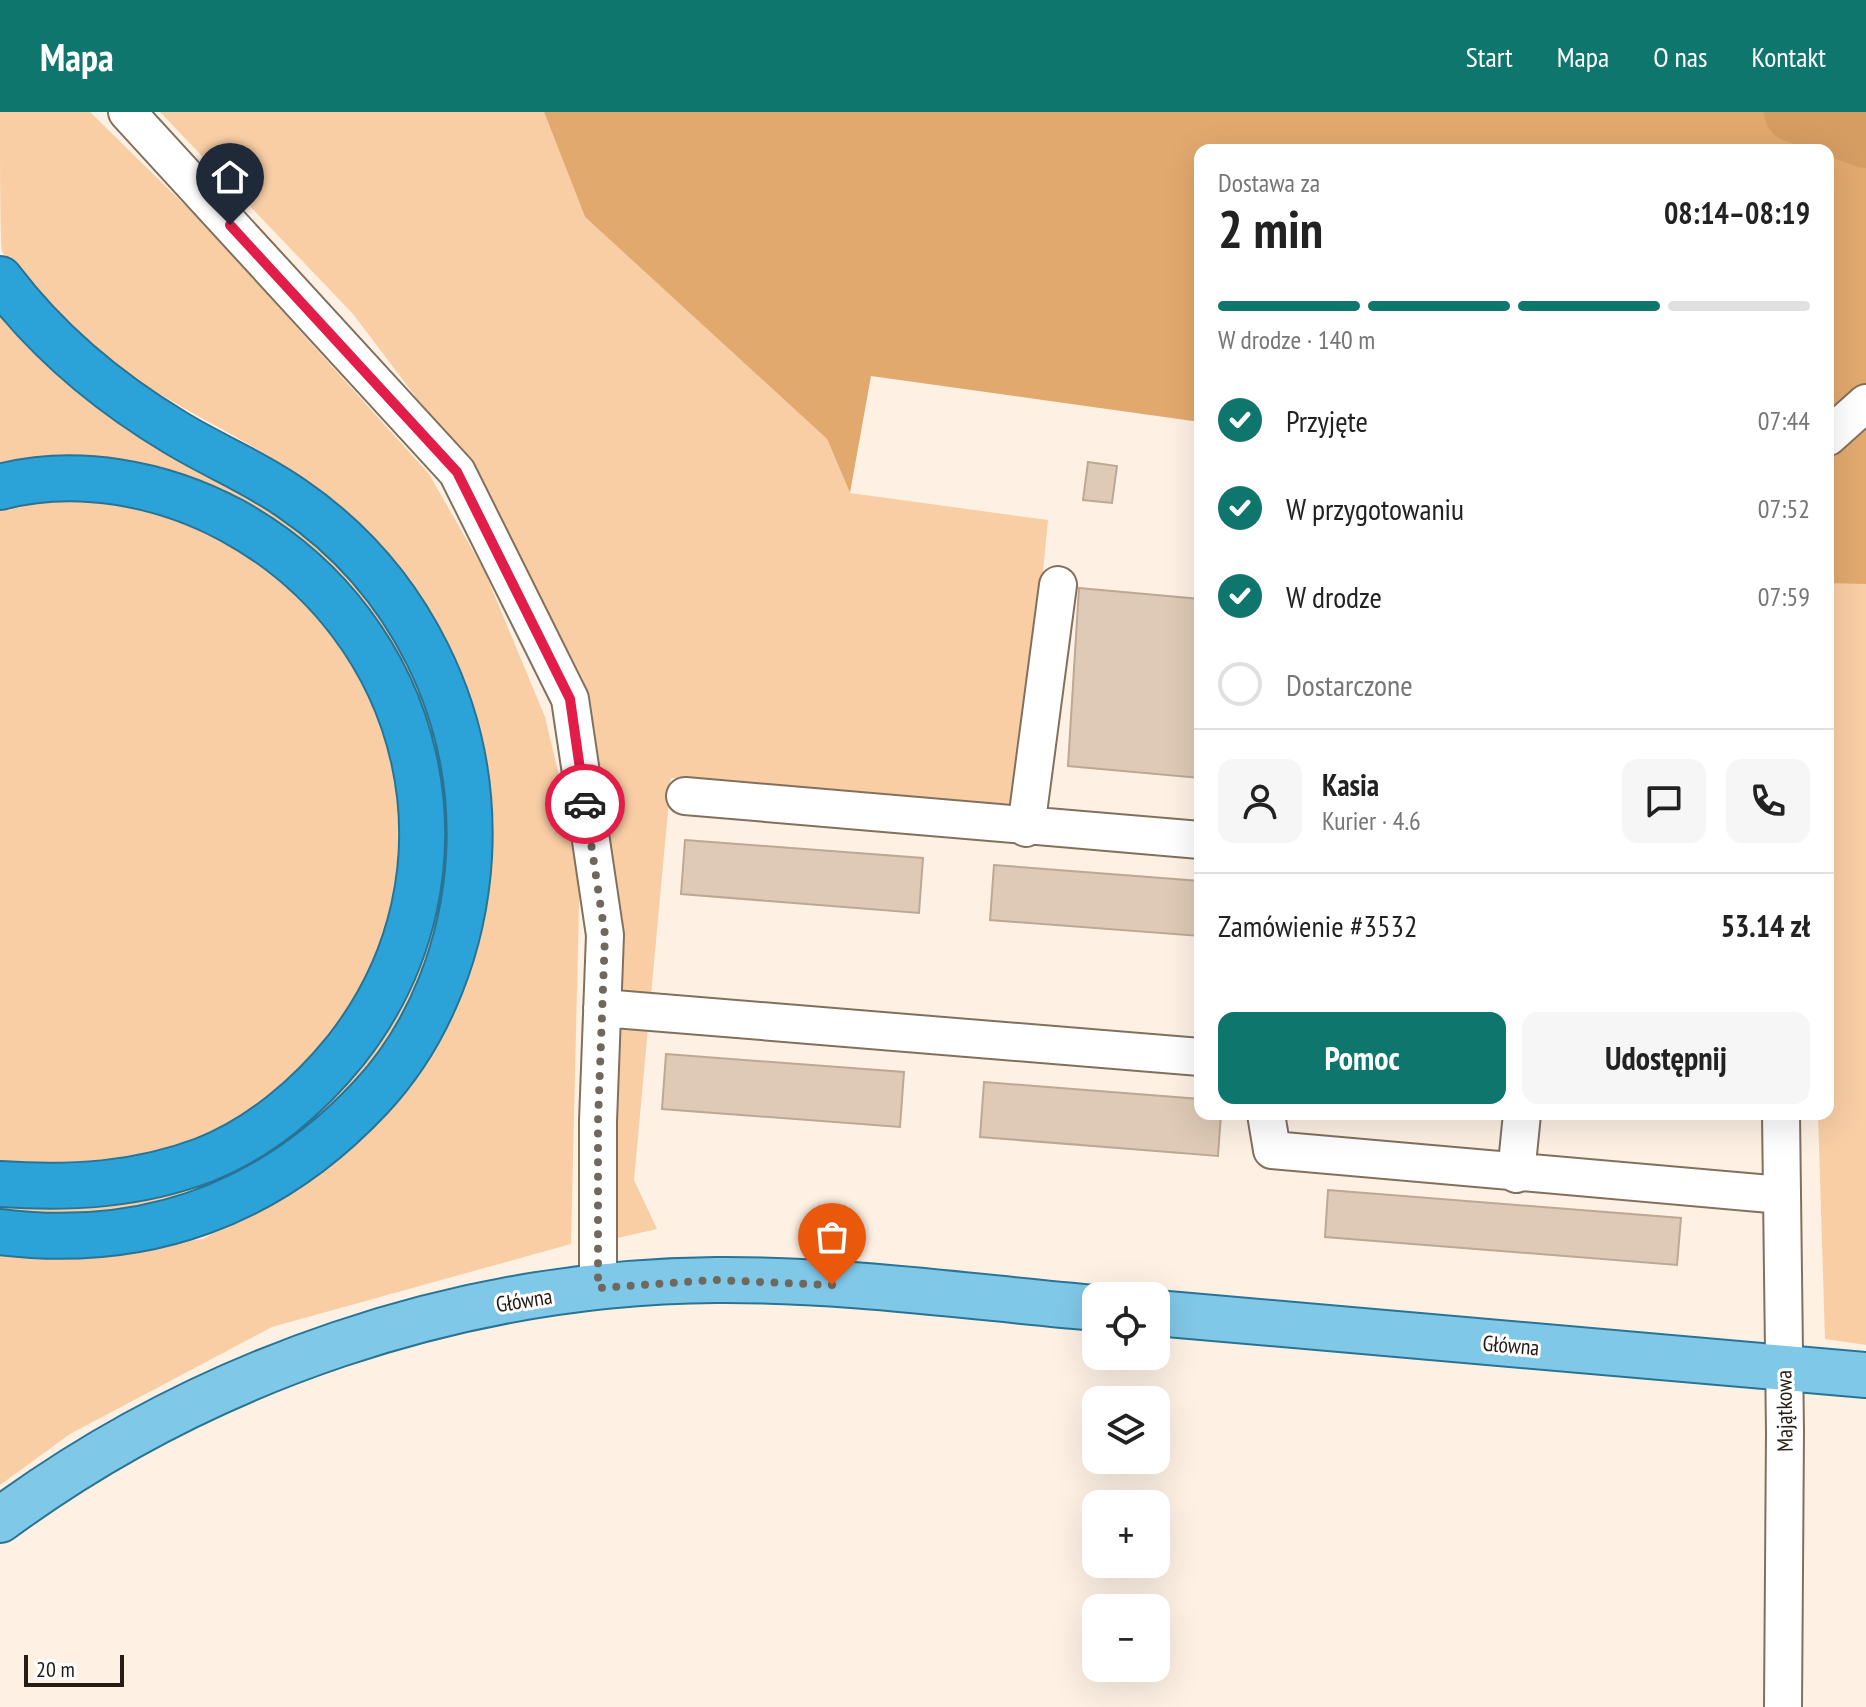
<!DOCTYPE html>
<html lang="pl">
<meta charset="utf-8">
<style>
body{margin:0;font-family:"PT Sans Narrow",sans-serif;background:#f6f6f6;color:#222;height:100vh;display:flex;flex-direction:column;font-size:30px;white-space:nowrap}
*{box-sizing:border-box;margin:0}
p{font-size:26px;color:#767676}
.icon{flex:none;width:44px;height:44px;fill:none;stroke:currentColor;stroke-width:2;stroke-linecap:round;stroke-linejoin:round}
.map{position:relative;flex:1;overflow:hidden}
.panel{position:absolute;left:1194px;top:32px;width:640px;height:976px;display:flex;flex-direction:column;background:#fff;border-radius:16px;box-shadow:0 8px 32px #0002}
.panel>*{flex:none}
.buttons{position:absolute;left:1082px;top:1170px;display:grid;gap:16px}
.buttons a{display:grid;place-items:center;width:88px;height:88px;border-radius:16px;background:#fff;box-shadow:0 8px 32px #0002;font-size:40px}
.scale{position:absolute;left:24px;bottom:20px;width:100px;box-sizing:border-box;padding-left:8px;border:4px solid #241c15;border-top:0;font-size:22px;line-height:28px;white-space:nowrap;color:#241c15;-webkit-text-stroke:6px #fff;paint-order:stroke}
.pin{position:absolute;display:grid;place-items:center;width:68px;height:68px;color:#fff;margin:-82px -34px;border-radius:50% 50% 50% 0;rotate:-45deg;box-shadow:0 0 8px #0007}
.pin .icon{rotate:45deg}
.courier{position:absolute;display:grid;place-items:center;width:80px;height:80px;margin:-40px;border:6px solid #e11d48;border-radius:50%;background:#fff;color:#222;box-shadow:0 2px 10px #0007}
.summary em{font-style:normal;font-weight:700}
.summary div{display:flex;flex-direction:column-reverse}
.summary{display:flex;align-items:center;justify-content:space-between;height:136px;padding:0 24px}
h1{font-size:52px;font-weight:700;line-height:60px}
.bar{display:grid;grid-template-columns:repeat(4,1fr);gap:12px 8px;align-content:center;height:96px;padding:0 24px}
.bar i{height:10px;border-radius:6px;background:#e0e0e0}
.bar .active{background:#0f766e}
.bar p{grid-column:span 4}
.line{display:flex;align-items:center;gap:20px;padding:0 24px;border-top:2px solid #e0e0e0}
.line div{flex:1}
.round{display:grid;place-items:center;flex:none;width:84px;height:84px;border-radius:16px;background:#f6f6f6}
ol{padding:0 24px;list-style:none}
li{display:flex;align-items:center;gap:24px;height:88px}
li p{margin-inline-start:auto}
li .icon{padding:8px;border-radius:50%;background:#0f766e;color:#fff;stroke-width:4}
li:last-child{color:#767676}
li i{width:44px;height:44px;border:4px solid #e0e0e0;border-radius:50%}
.button{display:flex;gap:16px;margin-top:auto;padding:16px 24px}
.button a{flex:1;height:92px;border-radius:16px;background:#0f766e;color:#fff;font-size:32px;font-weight:700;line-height:92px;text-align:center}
.button a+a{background:#f6f6f6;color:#222}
header{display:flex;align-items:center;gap:48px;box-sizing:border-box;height:112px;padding:0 40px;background:#0f766e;color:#fff}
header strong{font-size:38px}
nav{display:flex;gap:44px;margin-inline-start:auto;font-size:28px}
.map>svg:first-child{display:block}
</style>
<header>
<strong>Mapa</strong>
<nav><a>Start</a><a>Mapa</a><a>O nas</a><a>Kontakt</a></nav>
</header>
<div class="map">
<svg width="1866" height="1595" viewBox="0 0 1866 1595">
<rect width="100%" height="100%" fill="#fef1e4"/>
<path fill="#f9cea5" d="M0,0h90l108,106 231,256 55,96 61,147 35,146 -9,381 -299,83 -202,107 -70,51v-238l151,-1 52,-7 49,-26 180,-164 47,-316c-35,-115 -93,-201 -195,-267 -54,-36 -115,-61 -166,-100 -16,-12 -30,-28 -45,-41 -24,-23 -55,-46 -71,-74 -2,-13 -2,-117 -2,-139z
M160,0h384l41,105 242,222 23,54 198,27 -28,287 -349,-29 -37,402 23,49 -44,10 10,-318 -40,-242 -103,-197 -127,-168z
M0,200l261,186 100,85 62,100 29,126 -5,80 -28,100 -26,49 -75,87 -107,65 -84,22 -79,4 -48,-4v-10l93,3 40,-3 47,-12 191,-140 35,-59 25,-248 -22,-64 -37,-65 -63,-69 -47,-32 -34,-18 -228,-29z
M66,386l57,5 59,13 52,27 56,40 37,39 51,83 18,58 6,64 -3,59 -28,94 -23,38 -63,73 -79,48 -50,16 -50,9 -70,3 -36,-5v-656z
M1845,469l21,3v761l-41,-6 -7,-225h10v-531z"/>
<path fill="#e2a96e" d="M544,0h1322v472l-38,-1v-433h-628v272l-329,-46 -21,117 -23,-54 -242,-222z"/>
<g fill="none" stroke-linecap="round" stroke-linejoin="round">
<path stroke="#d69d62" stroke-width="60" d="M1794,0l72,26"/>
</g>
<path fill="#decab6" stroke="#bca895" stroke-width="2" d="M1088,350l29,4 -5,37 -29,-3z
M1079,476l121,11v179l-132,-12z
M685,728l238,18 -4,55 -238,-19z
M994,753l206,16v55l-210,-16z
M666,942l238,18 -4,55 -238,-18z
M984,970l216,17v15h21l-3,42 -238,-19z
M1328,1078l353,28 -4,47 -352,-28z"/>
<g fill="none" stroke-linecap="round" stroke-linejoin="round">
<g stroke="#82705e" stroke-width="40">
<path id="minor" d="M127,0l330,360 113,227 35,236 -7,186v167
M1828,325l38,-34
M685,684l515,44
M1026,716l32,-243
M602,896l598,49
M1266,1002l6,36 510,45
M1781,1002l4,318 -2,275
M1516,1062l6,-60"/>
</g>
<g stroke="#297494" stroke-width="48">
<path id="major" d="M1156,1201l710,62
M0,1408c205,-151 461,-238 716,-240 127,-1 254,17 380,28"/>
</g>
<g stroke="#297494" stroke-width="48">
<path id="highway" d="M0,167c47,62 109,114 176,154 38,23 78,39 115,65 118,80 186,216 178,359 -5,86 -38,176 -98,240 -100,107 -225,153 -371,135
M0,375c76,-20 162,-4 231,33 195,106 254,353 115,530 -37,46 -86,88 -142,110 -66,25 -134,29 -204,24"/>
</g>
<use href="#minor" stroke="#fff" stroke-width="36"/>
<use href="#major" stroke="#80c8e8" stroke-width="44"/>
<use href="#highway" stroke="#2ba3d8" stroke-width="44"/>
</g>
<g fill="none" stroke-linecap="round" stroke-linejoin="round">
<path stroke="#70675d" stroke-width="8" stroke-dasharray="0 14.4" d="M585,692l20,131 -7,186v167l117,-8 117,5"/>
<path stroke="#e11d48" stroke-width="10" d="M230,113l227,247 113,227 15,105"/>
</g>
<g text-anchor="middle" stroke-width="6" stroke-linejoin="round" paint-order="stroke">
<g font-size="22" fill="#241c15" stroke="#fff">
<text transform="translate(524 1188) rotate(-9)" y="8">Główna</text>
<text transform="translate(1511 1233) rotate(5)" y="8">Główna</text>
<text transform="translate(1784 1299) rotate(-91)" y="8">Majątkowa</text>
</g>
</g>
</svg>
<div class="buttons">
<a><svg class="icon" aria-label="locate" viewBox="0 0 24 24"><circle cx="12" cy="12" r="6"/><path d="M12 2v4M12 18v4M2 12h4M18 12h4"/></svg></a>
<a><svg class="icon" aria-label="layers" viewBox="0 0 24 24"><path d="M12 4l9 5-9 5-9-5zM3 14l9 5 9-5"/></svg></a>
<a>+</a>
<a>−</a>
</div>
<div class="scale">20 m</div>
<div class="pin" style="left:832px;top:1173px;background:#ea580c"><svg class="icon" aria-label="bag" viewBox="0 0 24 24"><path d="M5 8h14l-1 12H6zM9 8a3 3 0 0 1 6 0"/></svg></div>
<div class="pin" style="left:230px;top:113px;background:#1f2937"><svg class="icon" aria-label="home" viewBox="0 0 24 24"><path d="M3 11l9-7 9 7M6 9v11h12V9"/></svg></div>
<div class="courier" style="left:585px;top:692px"><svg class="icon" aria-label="car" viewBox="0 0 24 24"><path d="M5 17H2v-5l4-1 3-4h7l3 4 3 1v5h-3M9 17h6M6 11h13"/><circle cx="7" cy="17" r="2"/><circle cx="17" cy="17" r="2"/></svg></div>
<section class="panel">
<div class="summary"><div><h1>2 min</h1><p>Dostawa za</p></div><em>08:14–08:19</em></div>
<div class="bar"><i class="active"></i><i class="active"></i><i class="active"></i><i></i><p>W drodze · 140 m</p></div>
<ol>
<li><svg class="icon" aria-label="check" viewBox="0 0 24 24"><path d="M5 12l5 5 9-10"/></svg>Przyjęte<p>07:44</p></li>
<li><svg class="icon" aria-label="check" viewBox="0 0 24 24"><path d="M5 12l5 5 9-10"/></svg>W przygotowaniu<p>07:52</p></li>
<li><svg class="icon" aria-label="check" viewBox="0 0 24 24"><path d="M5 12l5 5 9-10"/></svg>W drodze<p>07:59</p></li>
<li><i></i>Dostarczone</li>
</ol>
<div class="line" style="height:144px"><a class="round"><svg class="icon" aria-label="person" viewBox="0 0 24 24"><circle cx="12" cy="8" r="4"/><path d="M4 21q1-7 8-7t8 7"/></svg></a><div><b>Kasia</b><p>Kurier · 4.6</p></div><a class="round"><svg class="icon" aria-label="chat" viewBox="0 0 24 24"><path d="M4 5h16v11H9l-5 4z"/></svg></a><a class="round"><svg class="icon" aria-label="phone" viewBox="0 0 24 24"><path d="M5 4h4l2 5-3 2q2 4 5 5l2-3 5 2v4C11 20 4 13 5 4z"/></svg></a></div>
<div class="line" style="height:104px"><div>Zamówienie #3532</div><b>53.14 zł</b></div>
<div class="button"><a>Pomoc</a><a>Udostępnij</a></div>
</section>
</div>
